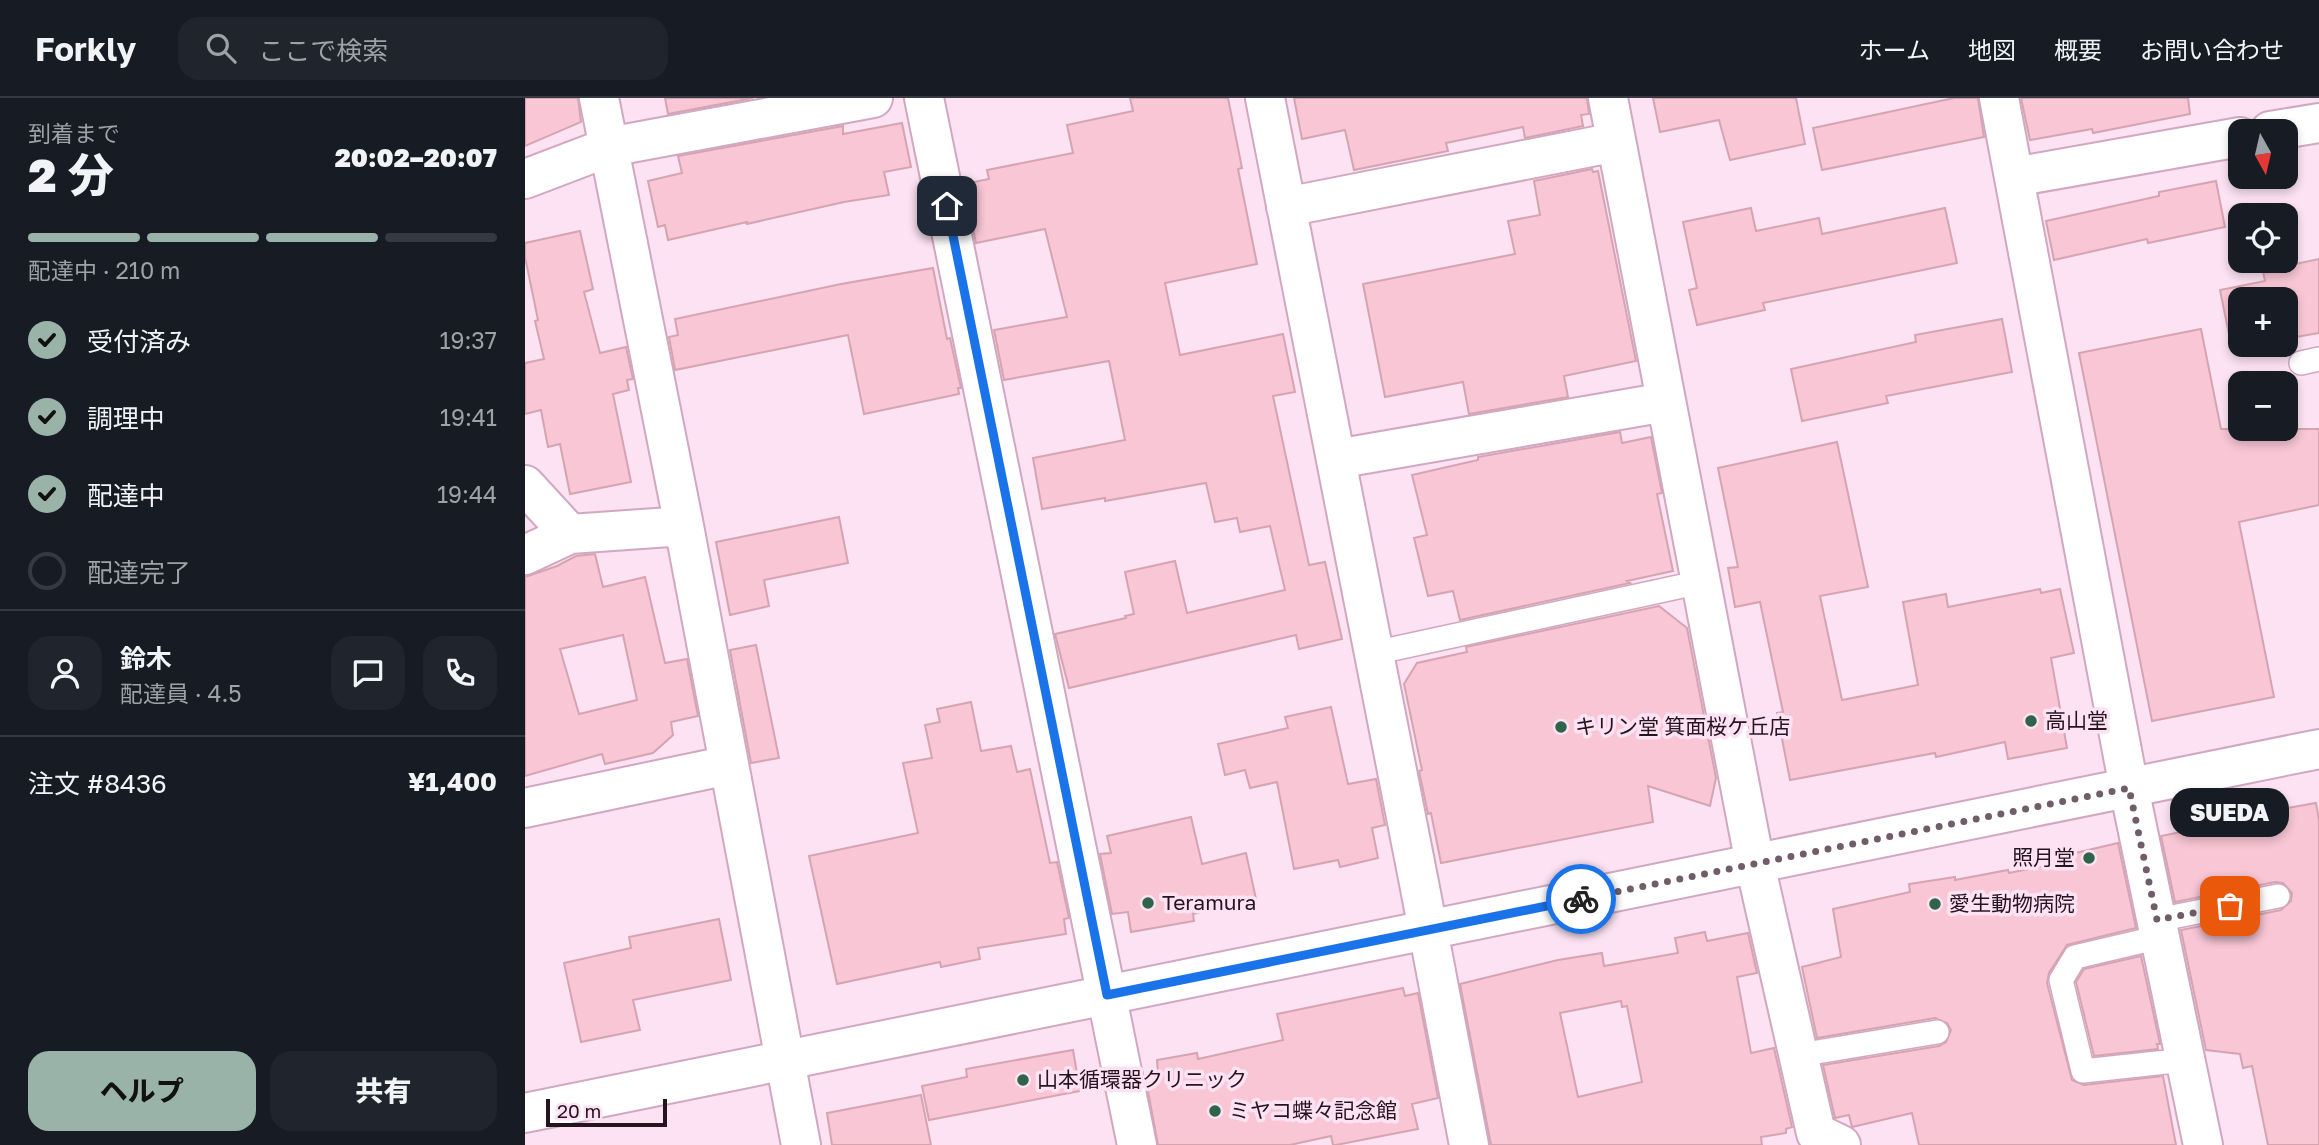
<!DOCTYPE html>
<html lang="ja">
<meta charset="utf-8">
<style>
body{margin:0;font-family:"Golos Text","Noto Sans JP",sans-serif;background:#20242c;color:#f1f3f6;height:100vh;display:flex;flex-direction:column;font-size:26px;white-space:nowrap}
*{box-sizing:border-box;margin:0}
p{font-size:23px;color:#9ea1a6}
.icon{flex:none;width:38px;height:38px;fill:none;stroke:currentColor;stroke-width:2;stroke-linecap:round;stroke-linejoin:round}
.map{position:relative;flex:1;overflow:hidden}
.details{display:flex;flex-direction:column;background:#171b24;width:525px}
.details>*{flex:none}
.needle{width:46px;rotate:172deg}
.buttons{position:absolute;left:1703px;top:21px;display:grid;gap:14px}
.buttons a{display:grid;place-items:center;width:70px;height:70px;border-radius:14px;background:#171b24;box-shadow:0 4px 10px #0003;font-size:35px}
.scale{position:absolute;left:21px;bottom:18px;width:121px;box-sizing:border-box;padding-left:7px;border:4px solid #25151f;border-top:0;font-size:19px;line-height:24px;white-space:nowrap;color:#25151f;-webkit-text-stroke:5px #fce2f2;paint-order:stroke}
.pin{position:absolute;display:grid;place-items:center;width:60px;height:60px;color:#fff;margin:-30px;border-radius:14px;box-shadow:0 4px 10px #0006}
.courier{position:absolute;display:grid;place-items:center;width:70px;height:70px;margin:-35px;border:5px solid #1a73e8;border-radius:50%;background:#fff;color:#222;box-shadow:0 2px 9px #0007}
.bubble{position:absolute;height:49px;border-radius:21px;background:#171b24;box-shadow:0 4px 10px #0003;font-size:23px;font-weight:800;line-height:49px;text-align:center}
.summary em{font-style:normal;font-weight:800}
.summary div{display:flex;flex-direction:column-reverse}
.summary{display:flex;align-items:center;justify-content:space-between;height:119px;padding:0 28px}
h1{font-size:46px;font-weight:800;line-height:52px}
.bar{display:grid;grid-template-columns:repeat(4,1fr);gap:10px 7px;align-content:center;height:84px;padding:0 28px}
.bar i{height:9px;border-radius:5px;background:#363941}
.bar .current{background:#9ab3a9}
.bar p{grid-column:span 4}
.line{display:flex;align-items:center;gap:18px;padding:0 28px;border-top:2px solid #363941}
.line div{flex:1}
.round{display:grid;place-items:center;flex:none;width:74px;height:74px;border-radius:21px;background:#20242c}
ol{padding:0 28px;list-style:none}
li{display:flex;align-items:center;gap:21px;height:77px}
li p{margin-inline-start:auto}
li .icon{padding:7px;border-radius:50%;background:#9ab3a9;color:#111;stroke-width:4}
li:last-child{color:#9ea1a6}
li i{width:38px;height:38px;border:4px solid #363941;border-radius:50%}
.action{display:flex;gap:14px;margin-top:auto;padding:14px 28px}
.action a{flex:1;height:80px;border-radius:21px;background:#9ab3a9;color:#111;font-size:28px;font-weight:800;line-height:80px;text-align:center}
.action a+a{background:#20242c;color:#f1f3f6}
header{display:flex;align-items:center;gap:42px;box-sizing:border-box;height:98px;padding:0 35px;background:#171b24;border-bottom:2px solid #363941}
header strong{font-size:33px}
nav{display:flex;gap:38px;margin-inline-start:auto;font-size:24px}
.search{width:490px;height:63px;background:#20242c;display:flex;align-items:center;gap:18px;box-sizing:border-box;padding:0 24px;border-radius:21px;color:#9ea1a6;font-size:26px}
main{display:flex;flex:1;min-height:0}
.map>svg:first-child{display:block}
</style>
<header>
<strong>Forkly</strong>
<div class="search"><svg class="icon" aria-label="search" viewBox="0 0 24 24"><circle cx="10" cy="10" r="6"/><path d="M15 15l6 6"/></svg>ここで検索</div>
<nav><a>ホーム</a><a>地図</a><a>概要</a><a>お問い合わせ</a></nav>
</header>
<main>
<section class="details">
<div class="summary"><div><h1>2 分</h1><p>到着まで</p></div><em>20:02–20:07</em></div>
<div class="bar"><i class="current"></i><i class="current"></i><i class="current"></i><i></i><p>配達中 · 210 m</p></div>
<ol>
<li><svg class="icon" aria-label="check" viewBox="0 0 24 24"><path d="M5 12l5 5 9-10"/></svg>受付済み<p>19:37</p></li>
<li><svg class="icon" aria-label="check" viewBox="0 0 24 24"><path d="M5 12l5 5 9-10"/></svg>調理中<p>19:41</p></li>
<li><svg class="icon" aria-label="check" viewBox="0 0 24 24"><path d="M5 12l5 5 9-10"/></svg>配達中<p>19:44</p></li>
<li><i></i>配達完了</li>
</ol>
<div class="line" style="height:126px"><a class="round"><svg class="icon" aria-label="person" viewBox="0 0 24 24"><circle cx="12" cy="8" r="4"/><path d="M4 21q1-7 8-7t8 7"/></svg></a><div><b>鈴木</b><p>配達員 · 4.5</p></div><a class="round"><svg class="icon" aria-label="chat" viewBox="0 0 24 24"><path d="M4 5h16v11H9l-5 4z"/></svg></a><a class="round"><svg class="icon" aria-label="phone" viewBox="0 0 24 24"><path d="M5 4h4l2 5-3 2q2 4 5 5l2-3 5 2v4C11 20 4 13 5 4z"/></svg></a></div>
<div class="line" style="height:91px"><div>注文 #8436</div><b>¥1,400</b></div>
<div class="action"><a>ヘルプ</a><a>共有</a></div>
</section>
<div class="map">
<svg width="1794" height="1047" viewBox="0 0 1794 1047">
<rect width="100%" height="100%" fill="#fce2f2"/>
<path fill="#f8c6d4" stroke="#d5a4b1" stroke-width="2" fill-rule="evenodd" d="M0,0h53l3,24 -56,24z
M140,0h88l-85,16z
M605,0h98l14,70 -4,1 19,95 -92,19 15,72 103,-21 12,58 -22,4 36,169 16,-3 17,77 -43,10 -3,-14 -227,53 -14,-54 71,-16 -1,-2 9,-2 -9,-42 50,-11 12,52 98,-23 -15,-64 -30,6 -3,-14 -22,4 -9,-39 -101,18v-3l-63,11 -9,-51 92,-18 -16,-79 -105,19 -10,-50 73,-13 -22,-88 -69,14 -12,-59 25,-5 -2,-9 86,-17 -6,-28 66,-14z
M769,0h293l2,16 -8,1 2,11 -58,12 -2,-11 -77,16 2,8 -94,19 -9,-40 -43,9z
M1128,0h143l9,46 -75,16 -11,-40 -59,12z
M1429,0h24l6,39 -162,33 -9,-42z
M1496,0h167l2,16 -97,19 -1,-4 -62,11z
M377,25l9,44 -27,5 5,23 -45,7 -97,22v-2l-79,18 -3,-15 -7,2 -10,-46 34,-8 -4,-17 165,-30v8z
M1067,71l1,3 5,-1 38,190 -72,15 4,21 -99,17 -6,-32 -78,15 -22,-113 152,-30 -7,-33 32,-6 -6,-34z
M1691,83l9,46 -77,16 -1,-4 -93,21 -8,-39 113,-25v-4z
M1226,110l5,23 63,-13 3,16 123,-26 12,55 -194,40 2,7 -68,15 -8,-35 8,-2 -14,-66z
M55,133l13,58 -9,3 16,61 26,-6 7,32 -6,1 2,10 -16,4 18,88 -61,12 -10,-50 -12,3 -7,-37 -16,4v-51l19,-4 -9,-38 3,-1 -13,-63v-14z
M1794,161v74l-34,6v-40h-45v46h16l-24,4 -12,-59 45,-9 -2,-10z
M408,170l14,71 3,-1 11,50h-3l1,6 -95,20 -16,-79 -173,35 -6,-33 9,-2 -3,-16 166,-35z
M1477,221l10,53 -126,24 2,7 -86,18 -11,-52 125,-27 -1,-7z
M1676,231l20,100h98v76l-80,17 35,175 -122,24 -73,-368z
M1095,334l2,11 29,-6 11,56 -5,1 16,77 -46,10 3,2 -170,37 -7,-29 -25,5 -14,-58 13,-3 -15,-60 66,-15v-3z
M1312,344l31,145 -48,9 22,104 76,-15 -15,-83 43,-8 2,13 92,-18 1,4 19,-4 14,64 -23,5 16,90 -59,11 -3,-17 -69,15 -1,-4 -145,27 -13,-67 6,-1 -23,-110 -25,5 -7,-39 10,-1 -20,-99z
M314,419l9,46 -84,17 5,26 -39,9 -14,-73z
M70,456l8,33 42,-10 20,86 22,-4 11,57 -27,6 2,13 -20,18 -48,11 -3,-10 -77,22v-199l32,-11 19,-10zM98,537l14,65 -58,14 -19,-65z
M1134,508l28,22 29,150 -6,28 -62,-20 5,36 -212,41 -10,-50 -3,1 -9,-43 3,-1 -18,-86 13,-21 50,-11 -1,-5z
M231,547l23,113 -28,5 -21,-113z
M446,604l10,49 30,-5 6,26 13,-3 20,94 7,-1 12,56 -5,1 2,15 -88,14 2,11 -39,8 -1,-5 -103,22 -28,-128 109,-23 -15,-70 29,-5 -7,-33 15,-3 -3,-13z
M806,609l17,77 28,-5 9,46 -13,3 6,30 -38,9 -2,-7 -44,9 -17,-87 -27,6 -5,-18 -20,5 -7,-31 70,-16 -3,-11z
M1791,705l3,17v325h-51l-16,-79 -9,2 -3,-14 -34,-4 -25,-120 100,-20 10,-9 1,-8 -9,-10 -8,-1 -100,20 -14,-66 70,-14 -1,-4z
M666,719l11,47 44,-11 10,46 -63,15 1,7 -63,11 -3,-20 -16,2 -12,-60 11,-1 -4,-17z
M1593,745l18,85 -69,17 -18,28 -2,10 25,97 12,5 79,-9 13,69h-257l-7,-32 -60,14 -3,-12 -14,3 -12,-53 116,-19 7,-4 5,-12 -4,-7 -12,-5 -118,20 -15,-71 39,-10 -8,-48 77,-17 -1,-8 46,-7v3l53,-10 1,3 63,-13 -1,-6z
M194,821l12,61 -98,20 7,30 -59,12 -17,-79 67,-15 -2,-11z
M1180,834l2,9 41,-8 9,40 -20,4 14,76 23,-5 18,79 -6,2v4l-25,4 1,8h-271l-31,-161 98,-24 44,-7 2,13 74,-13 -3,-15zM1096,903l1,6 5,-1 15,76 -64,15 -18,-84z
M1616,858l19,88h-3l1,5 -64,7 -18,-74 8,-13z
M878,890l2,8 13,-3 20,105 -26,6 6,25 -82,16h-3l-2,-9 -41,9h-132l-13,-70 13,-3 -1,-12 40,-7 1,6 85,-19 -6,-26z
M548,952l7,41 -151,29 -7,-34 45,-9 -1,-8z
M396,997l10,50h-99l-5,-32z"/>
<g fill="none" stroke-linecap="round" stroke-linejoin="round">
<g stroke="#d1a7c1" stroke-width="26">
<path id="service" d="M1776,265l18,-4
M849,555l327,-71
M1632,822l121,-24
M1635,839l-85,20 -14,23 22,91 102,-11
M1274,957l138,-23"/>
</g>
<g stroke="#d1a7c1" stroke-width="42">
<path id="minor" d="M74,0l85,428 117,619
M399,0l213,1047
M740,0l155,790 49,257
M1083,0l147,766 61,269 25,12
M1474,0l130,690 74,357
M1745,33l49,-8
M1489,79l226,-40
M0,81l84,-32 264,-49
M761,109l330,-65
M811,361l330,-57
M0,387l45,49
M0,457l45,-21 114,-8
M0,710l204,-43"/>
</g>
<g stroke="#d1a7c1" stroke-width="42">
<path id="tertiary" d="M0,1015l1794,-364"/>
</g>
<use href="#service" stroke="#fff" stroke-width="23"/>
<use href="#minor" stroke="#fff" stroke-width="38"/>
<use href="#tertiary" stroke="#fff" stroke-width="38"/>
</g>
<g fill="none" stroke-linecap="round" stroke-linejoin="round">
<path stroke="#705d69" stroke-width="7" stroke-dasharray="0 12.6" d="M1056,801l548,-111 28,132 73,-14"/>
<path stroke="#1a73e8" stroke-width="9" d="M422,108l160,789 474,-96"/>
</g>
<g fill="#2f644a" stroke="#fce2f2" stroke-width="2.5">
<circle cx="1506" cy="623" r="7"/>
<circle cx="1036" cy="629" r="7"/>
<circle cx="1564" cy="760" r="7"/>
<circle cx="623" cy="805" r="7"/>
<circle cx="1410" cy="806" r="7"/>
<circle cx="498" cy="982" r="7"/>
<circle cx="690" cy="1013" r="7"/>
</g>
<g text-anchor="middle" stroke-width="7" stroke-linejoin="round" paint-order="stroke">
<g font-size="21" fill="#25151f" stroke="#fce2f2" text-anchor="start">
<text x="1520" y="630">高山堂</text>
<text x="1050" y="636">キリン堂 箕面桜ケ丘店</text>
<text x="1550" y="767" text-anchor="end">照月堂</text>
<text x="637" y="812">Teramura</text>
<text x="1424" y="813">愛生動物病院</text>
<text x="512" y="989">山本循環器クリニック</text>
<text x="704" y="1020">ミヤコ蝶々記念館</text>
</g>
</g>
</svg>
<div class="buttons">
<a><svg class="needle" viewBox="-14 -14 28 28"><path d="M0-13l5 13h-10z" fill="#e53935"/><path d="M0 13l5-13h-10z" fill="#9ea1a6"/></svg></a>
<a><svg class="icon" aria-label="locate" viewBox="0 0 24 24"><circle cx="12" cy="12" r="6"/><path d="M12 2v4M12 18v4M2 12h4M18 12h4"/></svg></a>
<a>+</a>
<a>−</a>
</div>
<div class="scale">20 m</div>
<div class="pin" style="left:1705px;top:808px;background:#ea580c"><svg class="icon" aria-label="bag" viewBox="0 0 24 24"><path d="M5 8h14l-1 12H6zM9 8a3 3 0 0 1 6 0"/></svg></div>
<div class="pin" style="left:422px;top:108px;background:#1f2937"><svg class="icon" aria-label="home" viewBox="0 0 24 24"><path d="M3 11l9-7 9 7M6 9v11h12V9"/></svg></div>
<div class="courier" style="left:1056px;top:801px"><svg class="icon" aria-label="bike" viewBox="0 0 24 24"><circle cx="6" cy="16" r="4"/><circle cx="18" cy="16" r="4"/><path d="M6 16l4-8h5l3 8M10 8l3 8H6M13 5h3"/></svg></div>
<div class="bubble" style="left:1645px;top:690px;width:119px">SUEDA</div>
</div>
</main>
